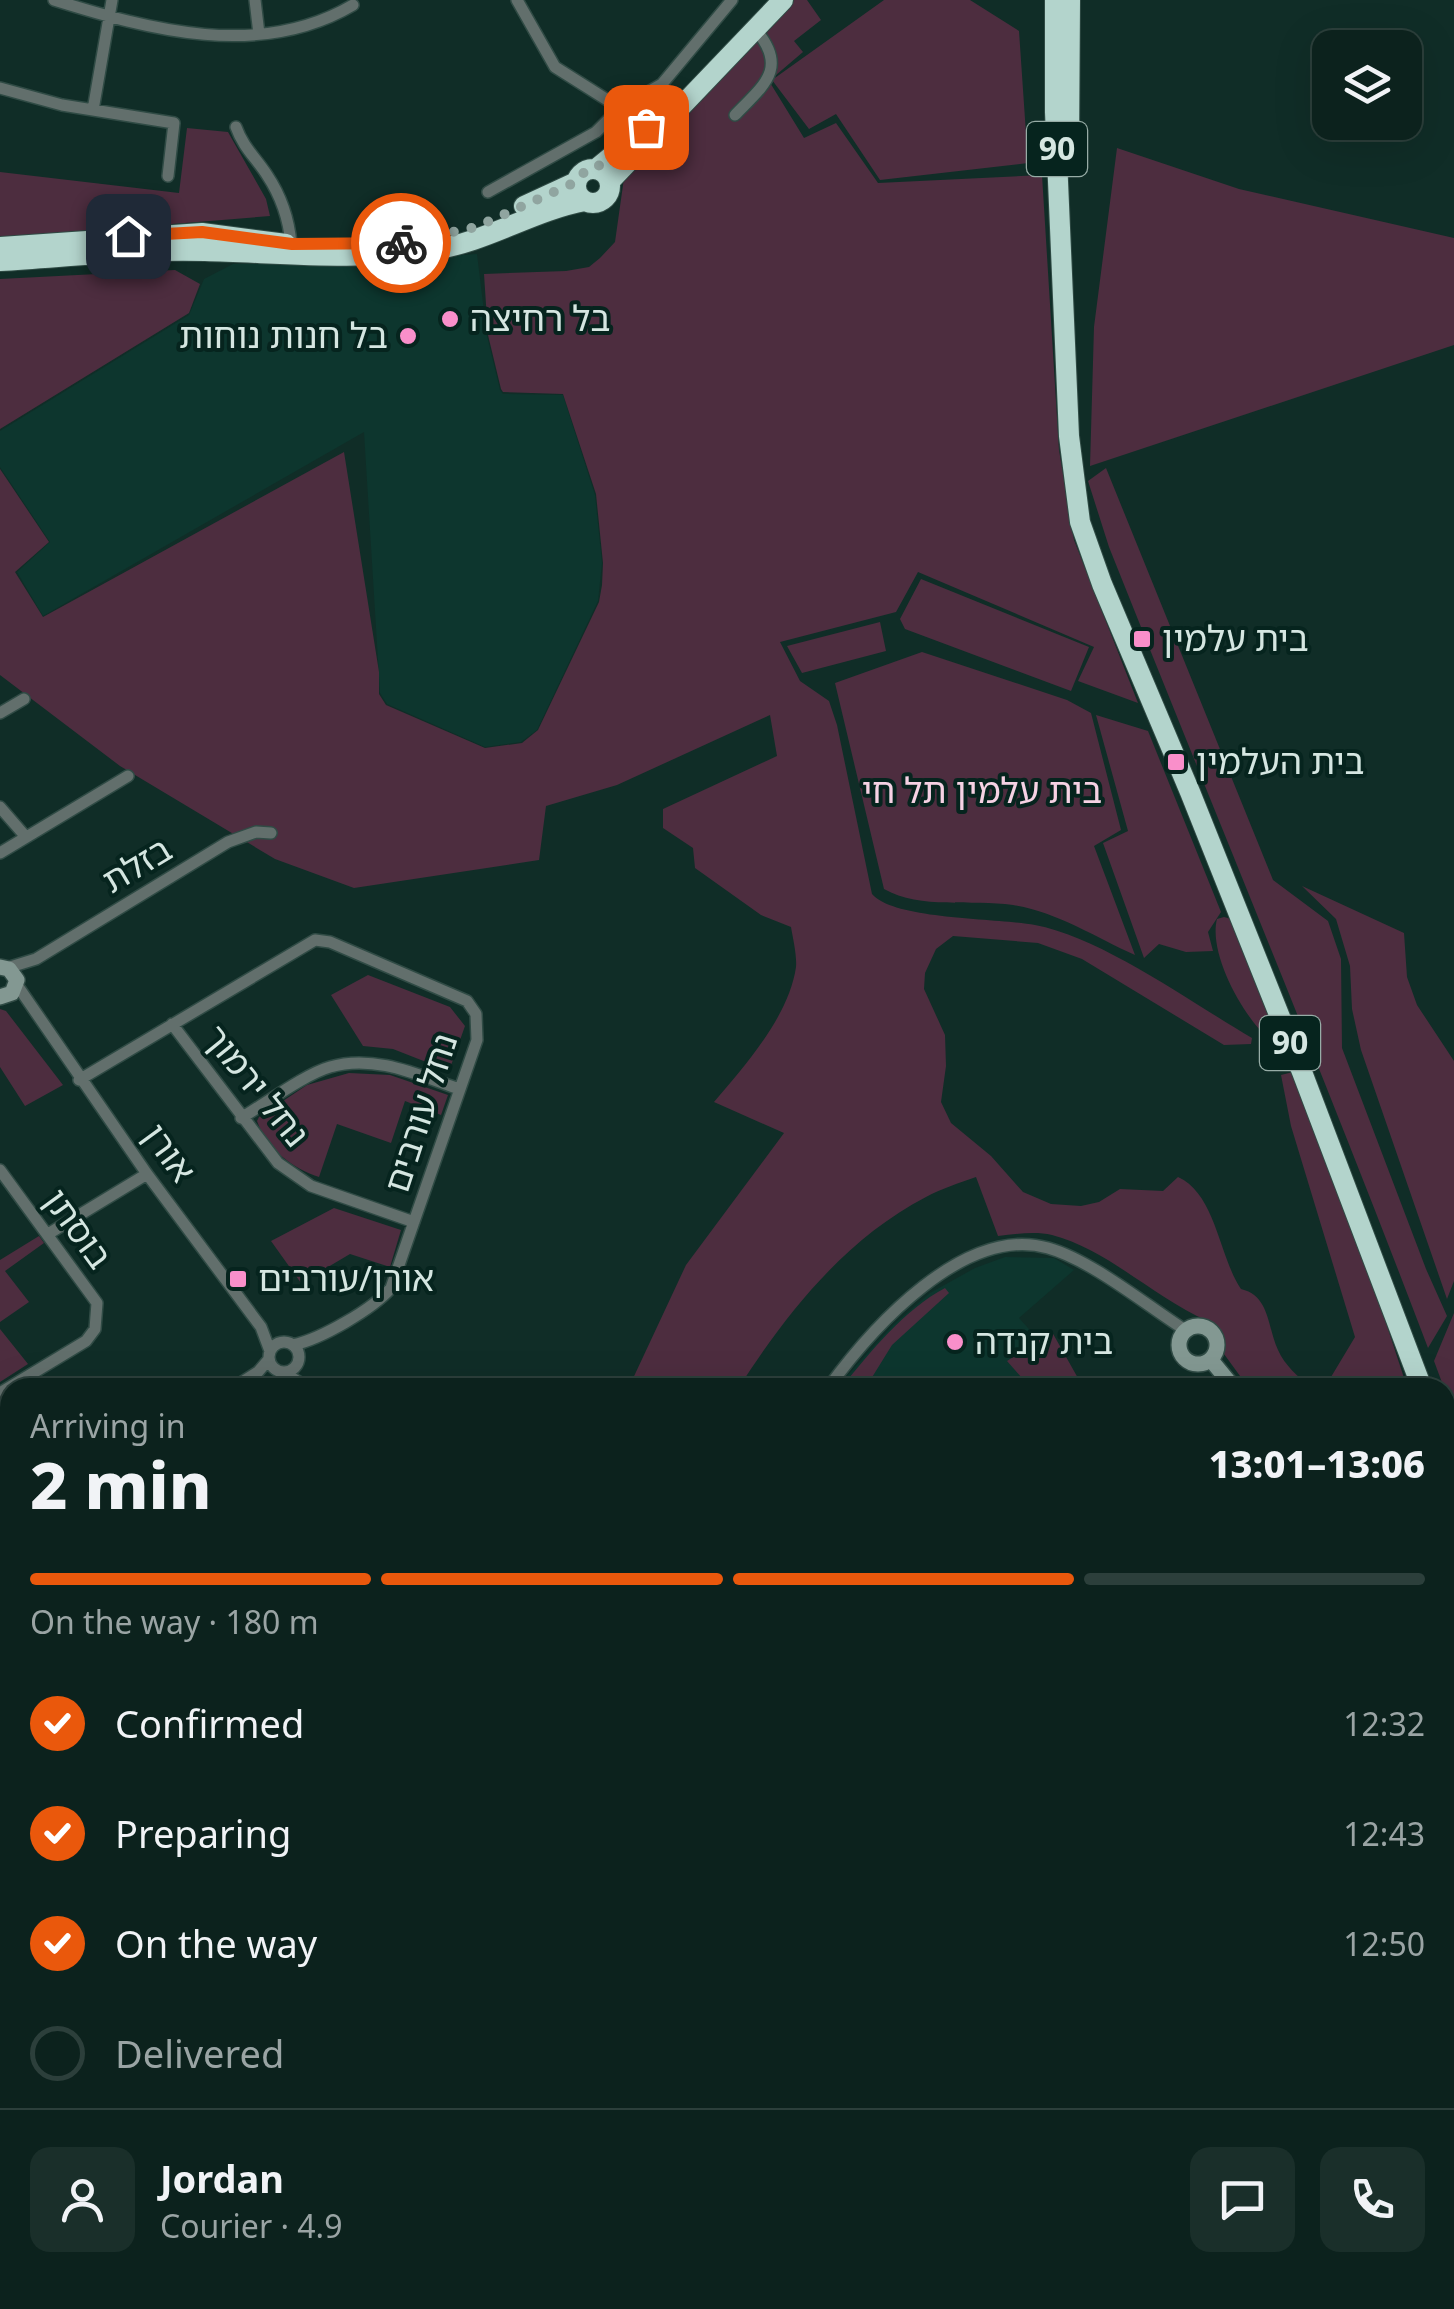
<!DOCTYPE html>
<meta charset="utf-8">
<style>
body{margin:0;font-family:"Noto Sans","Noto Sans Hebrew",sans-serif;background:#1a2f2a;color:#f1f3f6;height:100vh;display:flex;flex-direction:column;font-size:38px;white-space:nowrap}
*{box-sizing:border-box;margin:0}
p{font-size:32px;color:#9aa4a4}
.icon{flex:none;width:55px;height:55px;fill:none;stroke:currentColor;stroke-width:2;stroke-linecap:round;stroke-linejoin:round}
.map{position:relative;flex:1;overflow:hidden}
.sheet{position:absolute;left:0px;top:1378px;width:1455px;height:932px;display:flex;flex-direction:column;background:#0c221d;border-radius:30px 30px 0 0;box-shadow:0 10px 40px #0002,0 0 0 2px #2c3f3b}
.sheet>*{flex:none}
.controls{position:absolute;left:1312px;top:30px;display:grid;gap:20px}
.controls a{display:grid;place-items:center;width:110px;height:110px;border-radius:20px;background:#0c221d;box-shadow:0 10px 40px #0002,0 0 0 2px #2c3f3b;font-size:50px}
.pin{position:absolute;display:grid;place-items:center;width:85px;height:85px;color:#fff;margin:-42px;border-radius:20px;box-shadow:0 5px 15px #0006}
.courier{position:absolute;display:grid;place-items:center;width:100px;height:100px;margin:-50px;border:8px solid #ea580c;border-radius:50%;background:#fff;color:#222;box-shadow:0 2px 12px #0007}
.overview em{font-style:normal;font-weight:800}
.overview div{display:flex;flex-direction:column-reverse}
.overview{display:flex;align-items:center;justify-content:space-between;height:170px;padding:0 30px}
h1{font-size:65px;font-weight:800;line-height:75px}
.bar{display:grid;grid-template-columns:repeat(4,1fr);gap:15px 10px;align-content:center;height:120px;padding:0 30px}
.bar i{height:12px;border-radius:8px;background:#2c3f3b}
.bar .current{background:#ea580c}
.bar p{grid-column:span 4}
.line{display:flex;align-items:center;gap:25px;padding:0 30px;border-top:2px solid #2c3f3b}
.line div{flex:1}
.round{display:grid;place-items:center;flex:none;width:105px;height:105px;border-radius:20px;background:#1a2f2a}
ol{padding:0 30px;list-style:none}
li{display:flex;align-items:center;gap:30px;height:110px}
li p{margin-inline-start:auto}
li .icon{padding:10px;border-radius:50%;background:#ea580c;color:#fff;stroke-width:4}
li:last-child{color:#9aa4a4}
li i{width:55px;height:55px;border:5px solid #2c3f3b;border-radius:50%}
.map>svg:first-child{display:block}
</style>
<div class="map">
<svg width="1454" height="2309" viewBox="0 0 1454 2309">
<rect width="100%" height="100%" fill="#102d27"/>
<path fill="#0d362e" d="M477,254l10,82 13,54 3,4 60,1 32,100 7,68 -4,38 -61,129 -16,12 -36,5 -98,-43 -7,-11 -16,-261 -321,184 -26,-44 33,-30 -50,-75v-36l189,-116 15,-36 29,-15 117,-1z
M1005,1257l49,1 20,12 -55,48 18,20v38l5,11 -206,1 57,-63 37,-32 45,-25z
M903,2300h435l1,9h-434z"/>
<path fill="#4d2d3f" d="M791,0h16l14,20 -27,21 9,11 -34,29 35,57 32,-15 42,60 164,-8 17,275 15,90 64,163 -60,-22 16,-34 -176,-75 -22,40 -116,30 20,39 29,20 8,24 35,169c22,26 126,24 163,31 66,12 157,78 217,113l-1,6 -27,1 -142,-86 -44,-16 -85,-7 -17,13 -11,24 -1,16 21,46 1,31 -5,36 10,21 40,33 32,36 28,12 30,2 18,-4 21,-13 43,2 15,-14c38,17 41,80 63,112 29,7 26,37 37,61 7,16 20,26 32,37h-62l-24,-33 -16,-33c-54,-23 -99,-71 -156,-86 -17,-4 -36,-1 -54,1l-22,-59c-17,6 -35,12 -50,20 -81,42 -139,116 -187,190h-110l57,-122 98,-132 -70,-31c31,-36 75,-86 82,-135 1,-12 -3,-28 -5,-40l-30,-12 -66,-47 -2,-20 -30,-20v-19l114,-53 -7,-41 -153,70 -71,21 -7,54 -185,28 -79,-29 -155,-93 -120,-91v-206l49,73 -34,30 28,45 301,-165 35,220v22l7,11 99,43 37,-5 16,-13 61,-128 3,-17 1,-22 -7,-69 -33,-100 -60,-2 -2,-3 -13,-54 -4,-61 82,-3 23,-4 11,-9 15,-16 9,-64z
M884,0h86l49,31 9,132 -148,17 -44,-66 -27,15 -37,-49z
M187,128l41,4 38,67 4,17 -270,22v-66l179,21z
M1117,148l122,41 215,49v107l-364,121 4,-139z
M175,270l25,14 -11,29 -189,116v-150z
M1106,468l167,412 55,41 13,38 1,89 84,221 21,47 -19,32c-102,-269 -213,-534 -319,-801l-21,-66z
M921,579l168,68 -18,44 -166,-62 -5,-10z
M880,622l6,29 -84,22 -15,-27z
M922,652l145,48 24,13 30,117 -27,16 41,109c-38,-17 -80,-44 -122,-50 -42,-6 -92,5 -129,-16l-49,-206z
M1096,715l52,16 73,181 -13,20 5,19 -27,1 -27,-8 -15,14 -41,-115 25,-12z
M1302,886l102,47 3,44 10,28 37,56v220l-7,18 -86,-249 -9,-41 -2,-43 -14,-47z
M1224,917l7,2 49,117 -10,4c-26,-22 -62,-86 -53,-121z
M368,975l82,32 15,19 -16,45 -56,-22 -30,-3 -32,-51z
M0,1009l6,2 57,74 -38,21 -25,-39z
M1297,1071l54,145 56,171h-82l30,-50 -64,-211 -10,-51z
M349,1073l41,2 58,20 -7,20 -36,-14 -14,42 -54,-19 -18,53c-27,-9 -52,-28 -62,-56l2,-4 48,-32z
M334,1208l67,22 -11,37 -40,-13 -49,29 -30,-42z
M39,1236l5,7 -39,28 24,31 -29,20v-62z
M945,1288l4,5 -57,52 -26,42h-24c28,-35 63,-78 103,-99z
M1454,1313v102l-20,-54z
M0,1329l28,35 -28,18z
M1052,1332l31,55h-53l-23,-26z
M1445,1510l9,40v108l-9,38z
M1445,1742l9,1v227l-9,4z
M10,1754v153h-10v-149z
M557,2300h101l6,9h-91z
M673,2300h227l2,9h-223z"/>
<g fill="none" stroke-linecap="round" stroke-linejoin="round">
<path stroke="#713b59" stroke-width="2.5" d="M0,2135l10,14
M145,2300l17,9"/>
<g stroke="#304b45" stroke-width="14">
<path id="street" d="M54,0c96,30 206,60 299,5
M255,0l4,34
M517,0l38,67 65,41
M0,88l62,17 112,18 -6,53
M93,110l19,-110
M735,115c29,-30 54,-47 20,-86
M236,127c7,20 20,31 31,48 14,21 22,45 24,69
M488,192l108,-60 24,-24 42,-24 70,-84
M0,713l24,-14
M0,807l26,30
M0,853l128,-77
M7,968l29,-9 192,-117 28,-10 15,1
M17,985l130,189 114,153 9,24
M172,1024l106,139 33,23 103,36
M79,1080l236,-140 15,2 137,59 9,13 1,26 -86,248c-18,21 -70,51 -98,57
M241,1118c24,-14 64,-44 89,-51 44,-13 88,8 129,22
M0,1170l97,133 -2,26 -9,12 -86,52
M48,1234l99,-60
M269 1357a15 15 0 1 1 30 0a15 15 0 1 1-30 0Z
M283,1372l25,16
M233,1388l25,-16 11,-13
M828,1388c43,-59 136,-164 220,-140 43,12 98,57 137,82
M0,1528l10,-6
M0,1564l10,11
M669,2300l6,9
M1031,2300l4,9
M1342,2300l1,9"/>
</g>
<g stroke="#304b45" stroke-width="18">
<path id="secondary" d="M0,967l9,2 8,11 -5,13 -12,4
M1179 1345a19 19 0 1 1 38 0a19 19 0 1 1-38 0Z
M1211,1360l23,28
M1445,1712l9,-12
M1445,1731l9,-1"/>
</g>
<g stroke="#304b45" stroke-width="22">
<path id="highway" d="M1055,0v112l14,324 11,86 22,62 88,208 112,280 120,316
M1069,151l1,-151
M576 186a17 17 0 1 1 34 0a17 17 0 1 1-34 0Z
M596,169l34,-28
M610,181l173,-181
M524,206l52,-24
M0,247l202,-14 84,11
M0,261c68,-4 137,-12 205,-10 77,2 151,10 228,-1 54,-8 99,-39 152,-49
M1445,1450l9,25"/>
</g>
<use href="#street" stroke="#626f6c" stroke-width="11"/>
<use href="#secondary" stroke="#839892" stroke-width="15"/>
<use href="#highway" stroke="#b3d4cc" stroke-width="20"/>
</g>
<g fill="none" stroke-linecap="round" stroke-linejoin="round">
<path stroke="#90a5a0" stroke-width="10" stroke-dasharray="0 18" d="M401,243l75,-16 100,-45 10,-12 10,-2 50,-41"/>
<path stroke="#ea580c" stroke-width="12" d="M128,236l74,-4 90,12 109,-1"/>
</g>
<g fill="#f98fca" stroke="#06241e" stroke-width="4">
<circle cx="450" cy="319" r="10"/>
<circle cx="408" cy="336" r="10"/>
<rect x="1132" y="629" width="20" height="20" rx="5"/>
<rect x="1166" y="752" width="20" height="20" rx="5"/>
<rect x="228" y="1269" width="20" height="20" rx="5"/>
<circle cx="955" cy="1342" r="10"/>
</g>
<g text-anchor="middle" stroke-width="8" stroke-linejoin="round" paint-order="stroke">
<g fill="#06241e" stroke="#97aca6" stroke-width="2.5">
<rect x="1027" y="122" width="60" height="54" rx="8"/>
<rect x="1260" y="1016" width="60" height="54" rx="8"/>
</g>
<g font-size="32" font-weight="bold" fill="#d5e6e1">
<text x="1057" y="160">90</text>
<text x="1290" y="1054">90</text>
</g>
<g font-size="35" fill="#d5e6e1" stroke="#06241e" text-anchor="start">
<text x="470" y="331">בל רחיצה</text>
<text x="388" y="348" text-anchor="end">בל חנות נוחות</text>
<text x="1162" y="651">בית עלמין</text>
<text x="1196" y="774">בית העלמין</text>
<text x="258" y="1291">אורן/עורבים</text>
<text x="975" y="1354">בית קנדה</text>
</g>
<g font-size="35" fill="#f6d2e4" stroke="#06241e">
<text x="982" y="803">בית עלמין תל חי</text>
</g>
<g font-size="35" fill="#d5e6e1" stroke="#06241e">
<text transform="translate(137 865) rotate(-31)" y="12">בזלת</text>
<text transform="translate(256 1086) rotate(51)" y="12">נחל ירמוך</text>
<text transform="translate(421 1113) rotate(-72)" y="12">נחל עורבים</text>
<text transform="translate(169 1153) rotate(54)" y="12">אורן</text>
<text transform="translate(78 1229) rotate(54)" y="12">בוסתן</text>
</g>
</g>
</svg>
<div class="controls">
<a><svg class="icon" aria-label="layers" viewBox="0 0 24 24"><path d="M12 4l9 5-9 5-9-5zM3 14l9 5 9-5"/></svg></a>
</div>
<div class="pin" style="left:646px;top:127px;background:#ea580c"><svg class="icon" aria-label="bag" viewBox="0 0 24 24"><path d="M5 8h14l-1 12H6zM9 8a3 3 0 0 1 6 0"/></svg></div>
<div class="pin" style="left:128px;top:236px;background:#1f2937"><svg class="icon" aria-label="home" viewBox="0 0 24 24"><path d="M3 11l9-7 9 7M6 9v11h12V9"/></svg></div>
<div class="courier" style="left:401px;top:243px"><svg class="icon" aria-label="bike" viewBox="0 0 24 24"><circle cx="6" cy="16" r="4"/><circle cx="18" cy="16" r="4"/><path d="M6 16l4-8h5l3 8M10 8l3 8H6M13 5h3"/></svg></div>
<section class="sheet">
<div class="overview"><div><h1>2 min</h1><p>Arriving in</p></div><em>13:01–13:06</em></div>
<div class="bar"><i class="current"></i><i class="current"></i><i class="current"></i><i></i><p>On the way · 180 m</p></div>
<ol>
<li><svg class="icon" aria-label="check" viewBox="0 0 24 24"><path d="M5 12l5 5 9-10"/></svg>Confirmed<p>12:32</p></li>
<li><svg class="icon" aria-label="check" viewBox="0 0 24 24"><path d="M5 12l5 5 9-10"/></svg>Preparing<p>12:43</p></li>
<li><svg class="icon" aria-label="check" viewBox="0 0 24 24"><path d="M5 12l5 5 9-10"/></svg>On the way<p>12:50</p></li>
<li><i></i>Delivered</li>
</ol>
<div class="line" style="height:180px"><a class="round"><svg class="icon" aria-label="person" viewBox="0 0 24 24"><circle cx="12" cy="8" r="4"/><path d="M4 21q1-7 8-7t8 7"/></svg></a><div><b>Jordan</b><p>Courier · 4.9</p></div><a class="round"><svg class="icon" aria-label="chat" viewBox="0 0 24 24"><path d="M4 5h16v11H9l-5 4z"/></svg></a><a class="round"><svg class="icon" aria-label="phone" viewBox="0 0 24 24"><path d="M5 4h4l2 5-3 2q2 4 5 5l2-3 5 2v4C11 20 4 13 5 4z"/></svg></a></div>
</section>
</div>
